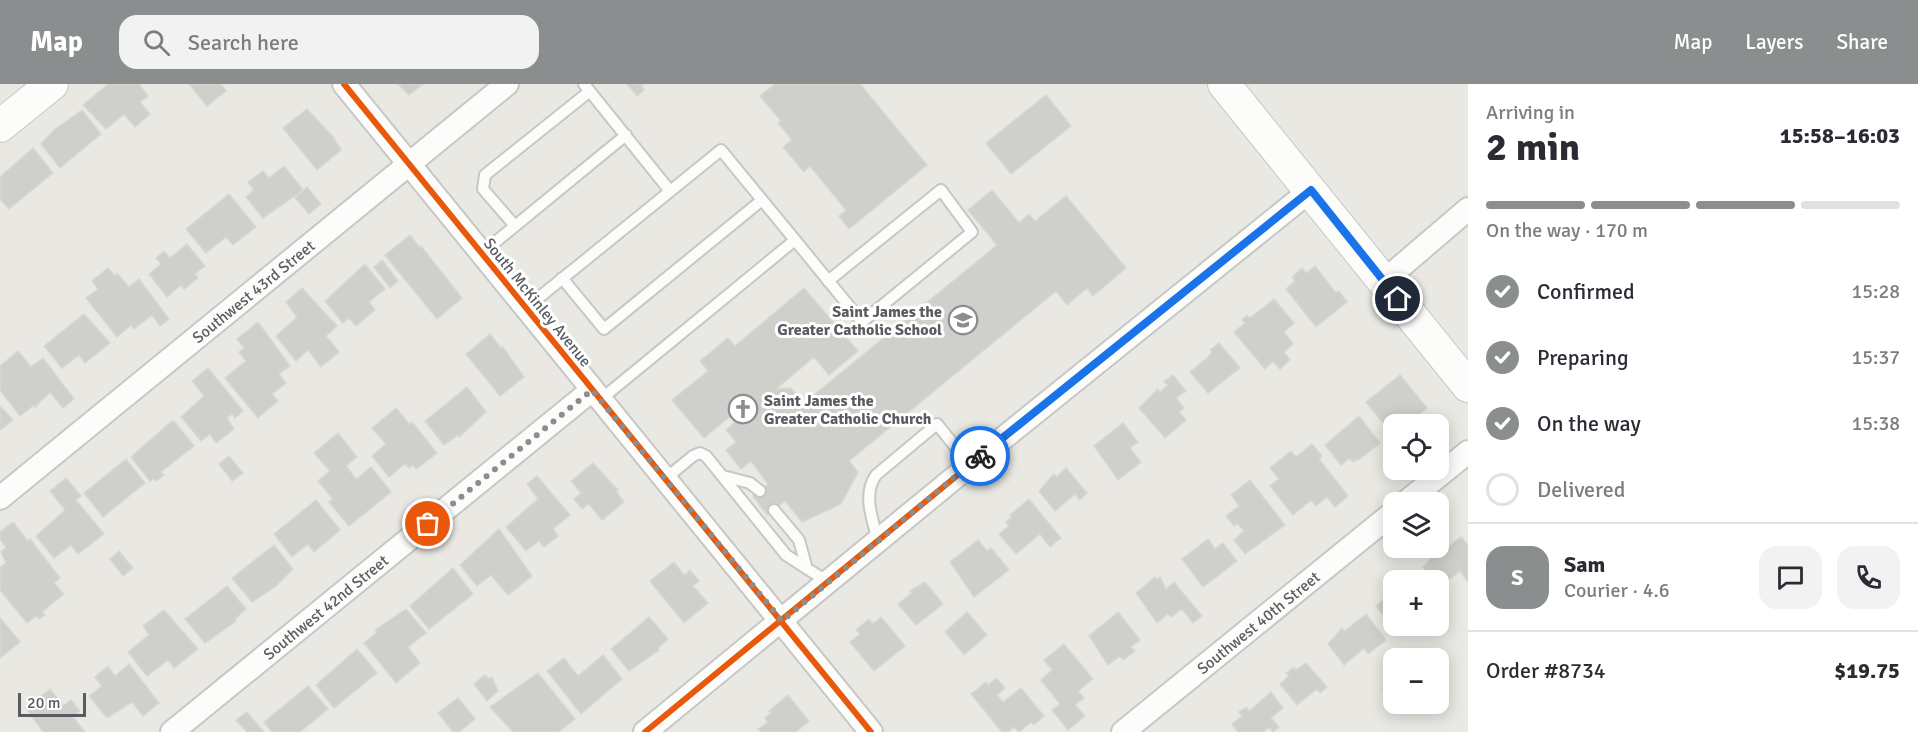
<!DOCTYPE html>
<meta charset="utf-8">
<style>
body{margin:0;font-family:Signika,sans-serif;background:#f2f2f3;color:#2b2b33;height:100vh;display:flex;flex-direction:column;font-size:22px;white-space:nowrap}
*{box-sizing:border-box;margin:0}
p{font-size:20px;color:#7c7c81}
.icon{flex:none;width:33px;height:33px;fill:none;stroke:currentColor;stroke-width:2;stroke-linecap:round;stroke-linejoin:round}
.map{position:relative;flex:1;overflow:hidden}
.details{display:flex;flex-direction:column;background:#fff;width:450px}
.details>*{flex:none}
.tools{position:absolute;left:1383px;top:330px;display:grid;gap:12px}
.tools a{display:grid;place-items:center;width:66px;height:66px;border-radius:12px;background:#fff;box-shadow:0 3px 15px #0003;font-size:30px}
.scale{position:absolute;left:18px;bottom:15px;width:68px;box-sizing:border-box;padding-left:6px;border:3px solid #595d61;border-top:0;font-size:16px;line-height:21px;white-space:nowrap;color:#595d61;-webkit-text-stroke:4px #fff;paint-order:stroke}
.pin{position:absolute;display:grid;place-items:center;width:51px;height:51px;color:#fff;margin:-26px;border:3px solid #fff;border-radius:50%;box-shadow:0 2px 6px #0007}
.courier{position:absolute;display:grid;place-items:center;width:60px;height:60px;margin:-30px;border:4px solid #1a73e8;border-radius:50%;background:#fff;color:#222;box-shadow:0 2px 8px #0007}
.headline em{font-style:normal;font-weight:800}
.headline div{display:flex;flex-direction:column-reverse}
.headline{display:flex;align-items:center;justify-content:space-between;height:102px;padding:0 18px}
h1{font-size:39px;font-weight:800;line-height:45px}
.bar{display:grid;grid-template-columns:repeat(4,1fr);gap:9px 6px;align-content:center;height:72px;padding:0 18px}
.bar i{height:8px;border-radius:4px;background:#e1e1e2}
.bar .current{background:#8b8e8e}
.bar p{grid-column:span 4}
.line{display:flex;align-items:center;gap:15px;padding:0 18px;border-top:2px solid #e1e1e2}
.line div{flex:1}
.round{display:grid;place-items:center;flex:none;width:63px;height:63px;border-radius:18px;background:#f2f2f3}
ol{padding:0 18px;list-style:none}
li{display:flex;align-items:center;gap:18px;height:66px}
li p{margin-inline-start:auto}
li .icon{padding:6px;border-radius:50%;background:#8b8e8e;color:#fff;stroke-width:4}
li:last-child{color:#7c7c81}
li i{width:33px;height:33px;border:3px solid #e1e1e2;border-radius:50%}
header{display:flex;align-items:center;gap:36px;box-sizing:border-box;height:84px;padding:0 30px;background:#8b8e8e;color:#fff}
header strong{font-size:28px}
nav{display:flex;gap:33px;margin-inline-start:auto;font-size:21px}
.search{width:420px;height:54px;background:#f2f2f3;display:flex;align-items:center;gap:15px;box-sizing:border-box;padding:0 21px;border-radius:18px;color:#7c7c81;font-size:22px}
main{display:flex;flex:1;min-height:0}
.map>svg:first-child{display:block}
</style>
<header>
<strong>Map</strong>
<div class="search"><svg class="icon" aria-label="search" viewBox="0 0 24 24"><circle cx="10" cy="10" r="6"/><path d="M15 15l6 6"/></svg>Search here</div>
<nav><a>Map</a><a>Layers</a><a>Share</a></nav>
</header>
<main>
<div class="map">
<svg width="1468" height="648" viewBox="0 0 1468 648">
<rect width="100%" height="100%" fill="#e9e8e3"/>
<path fill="#cfcfcc" stroke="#d8d7d2" stroke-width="1.5" d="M108,0h31l9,12 -8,6 10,12 -15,13 -11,-13 -18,15 -23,-24z
M189,0h32l5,7 -19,15z
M398,0h25l-14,11z
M627,0h17l-3,2 3,4 -7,6z
M775,0h85l67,81 -78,64 -10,-13 7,-6 -36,-44 -6,6 -21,-25 9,-7 -14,-17 3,-2 -21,-25z
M1046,11l25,31 -60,48 -25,-31z
M307,25l26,28 8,13 -24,20 -34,-42z
M82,26l19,24 -41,34 -19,-24 13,-14z
M33,64l20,25 -44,36 -9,-10v-22z
M284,82l19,24 -40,28 -17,-21 8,-7 -6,-8 15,-11 6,7z
M307,103l14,17 -12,10 -14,-16z
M992,106l27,33 10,-9 6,7 31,-25 60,72 -33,28 -6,-8 -20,17 -11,-14 -207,170 9,11 -17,32 -39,18 -17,-21 -18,14 -14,-19 15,-12 -17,-23 -10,8 -15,-19 10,-8 -10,-12 12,-11 -4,-6 -30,25 -32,-38 36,-29 -8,-10 28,-23 7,8 69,-58 54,63 -29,24 -15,-18 -38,32 15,-1 12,16 194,-159 -29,-35z
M229,110l27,33 -23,18 -7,-8 -20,16 -20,-24z
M410,151l9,12 2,-1 41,52 -25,21 -52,-64z
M187,160l18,22 -10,8 3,4 -14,11 -3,-4 -14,12 -18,-23 12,-10 -5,-6 8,-7 6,7z
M382,176l16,21 -8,7 -16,-21z
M365,180l20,25 -16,13 6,8 -19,16 -7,-8 -6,5 -18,-22z
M1315,182l21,27 3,-2 8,11 -31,25 -30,-38 9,-8 -3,-4 10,-9 4,5z
M108,184l7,8 2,-3 12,14 10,-8 30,40 -9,7 -8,-11 -18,14 -3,-4 -14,12 -31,-39 12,-9 -6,-8z
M302,204l35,38 -11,10 13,16 -18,15 -13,-17 -12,11 -20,-25 21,-19 -11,-15z
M1274,215l20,24 -10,9 9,12 -9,8 6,8 -10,9 -7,-8 -8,8 -31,-37 11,-9 -3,-3 5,-5 3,3z
M84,230l26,29 -25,20 -6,-8 -17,13 -18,-22z
M258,238l32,44 -11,8 7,9 -14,11 6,7 -20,17 -33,-40 21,-17 -7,-9 5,-4 -7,-9z
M490,250l11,14 2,-1 21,30 -24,19 -34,-42z
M1219,259l21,25 -32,25 -18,-21 17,-14 5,-6 -2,-2z
M18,267l13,16 12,-9 31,41 -11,9 -13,-16 -15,15 -1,-2 -14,11 -20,-26v-24z
M208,284l35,43 -8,7 -3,-4 -5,4 7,11 -18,14 -6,-9 -9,7 -20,-24 23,-21 -12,-15z
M1173,291l13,16 -10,7 8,10 -5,4 7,8 -21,18 -26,-30 19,-19 2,3 8,-7 -4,-3z
M1400,291l27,33 -21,16h-12l-2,10 -26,-32z
M467,303l19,25 -27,25 -1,-2 -14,10 -19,-24z
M0,322l13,14 -13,10z
M396,324l14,17 2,-3 25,31 -21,16 -3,-4 -4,3 -4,-4 -16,13 -17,-21 14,-12 -14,-16z
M1359,332l21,27 -19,15 -8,4 -3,-4 -9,7 -16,-20z
M173,336l21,26 -33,26 3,3 -8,6 -2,-2 -4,2 -19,-24z
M1123,339l15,19 -8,6 11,14 -23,18 -24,-34z
M338,349l19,24 -11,9 10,13 15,-12 20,25 -42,34 -20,-24 4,-3 -15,-18 12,-10 -16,-18z
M1312,360l10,12 -3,3 29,37 -13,11 -8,-10 -11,9 -5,-6 -18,15 -23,-29 9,-7 -9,-11 21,-17 5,6z
M229,372l14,17 -11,8 -13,-17z
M126,375l19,24 -42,34 -19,-24z
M593,379l25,27 -2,1 8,11 -22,18 -13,-16 -7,5 -8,-10 7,-6 -10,-12z
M1066,384l21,25 -7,7 -5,-6 -20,17 -16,-20 15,-17 2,3z
M537,392l33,39 -17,14 5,7 -14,11 -5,-6 -13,10 -20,-24 32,-28 -11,-15z
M66,394l15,18 -5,4 28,34 -26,20 -7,-9 -17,13 -18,-22 29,-26 -15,-19z
M1250,396l35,45 -40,29 -11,-14 10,-9 -7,-8 -3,3 -8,-10 13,-10 -8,-11z
M1029,415l32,39 -11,9 -10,-13 -24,20 -17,-20 10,-8 -3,-4 6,-5 -2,-2z
M316,416l24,30 -26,22 -6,-8 -16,13 -18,-23z
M13,438l15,19 2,-2 30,39 -6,5 10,11 -22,18 3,3 -6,4 -3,-3 -9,7 -27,-33v-22l6,-5 -5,-11 5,-5 -6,-8v-7z
M499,445l33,47 -24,19 -17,-20 -14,11 -17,-21z
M1461,453l7,8v37l-8,-11 -20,16 -2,-7h-4l-11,-13 15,-17 2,3z
M1208,455l7,10 8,-6 14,18 -34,26 -21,-28z
M978,456l9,11 4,-3 18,22 -35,27 -24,-35z
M274,461l19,24 -17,17 -24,16 -20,-24z
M119,467l14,17 -10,8 -13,-17z
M674,478l10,13 6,-5 9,11 -6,5 15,17 -24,20 -34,-42z
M453,484l20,26 -44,35 -19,-23z
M1155,493l2,2 3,-2 6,12 8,-7 28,34 -9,7 -11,-14 -11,8 -3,-3 -11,9 -21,-30z
M925,498l18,22 -27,21 -18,-21 14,-11 -2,-2z
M227,502l19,23 -11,10 1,2 -31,22 -20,-24z
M1390,505l4,3 -1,35 -17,-21 10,-8 -3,-4z
M406,525l20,24 -18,14 12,16 -24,20 -32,-40 13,-11 -2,-2z
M164,526l34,39 -24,19 -6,-8 -21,16 -19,-24 21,-17 -6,-9z
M967,528l20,23 -23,20 -19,-23z
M1118,528l22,28 -9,7 4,4 -12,9 -3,-4 -12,9 -19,-29z
M1366,530l20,26 -18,14 -4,-6 -20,17 -16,-21 14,-16 3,3z
M649,533l19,22 -10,9 1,2 -30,21 -18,-22z
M881,533l24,29 -31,25 -24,-29 10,-8 -4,-4 13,-11 4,5z
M0,534l20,24 -20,16z
M1064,560l29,35 -15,12 6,7 -9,7 10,11 -17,14 -16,-20 8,-6 -19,-24 11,-10 -8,-10z
M357,565l20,24 -43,35 -18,-23z
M603,571l19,24 -41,35 -34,-43 17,-13 14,18z
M1306,579l21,24 -7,6 -3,-4 -20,16 -17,-21 9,-8 -3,-3 8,-6 2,3z
M129,580l30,39 -16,13 -11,-14 -25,16 -18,-22 13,-10 -7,-9 13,-11 7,10z
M538,589l37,46 -17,13h-45l-23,-25z
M485,591l4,4 3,-2 6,14 -11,10 -13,-17z
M996,594l9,10 -8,7 6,7 18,-14 23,28 -10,9 -3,-3 -12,10 -5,-5 -6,5h-6l-31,-38 15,-12 2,3z
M1394,594v20l-2,1 -10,-11z
M308,602l20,23 -28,23h-28l-8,-10z
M50,605l13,17 8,-6 9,11 -7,6 12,15h-42l-17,-24z
M1271,608l12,16 -12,10 8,9 -6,5 -4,-5 -6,5h-25l-6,-8 10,-8 -3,-4 7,-5 3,4z
M788,611l21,26 -13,11h-35l-3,-3 10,-7 -3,-4 6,-5 -2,-2z
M458,614l17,21 -16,13h-6l-15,-19z
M247,628l17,20h-17l-11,-12z"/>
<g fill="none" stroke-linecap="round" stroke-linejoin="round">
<g stroke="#c6c7c6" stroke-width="14">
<path id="lane" d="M584,0l86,107
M515,142l-32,-37 2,-14 105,-84
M795,156l67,82 110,-90 -31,-42 -113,91
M482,169l144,-118
M562,194l42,51 158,-129
M526,224l195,-158 74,90 -195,160
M723,392l27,7 10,8
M665,395l28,-23 7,-3 6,3 80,99 42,27
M774,426l25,30 8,29
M878,457c-5,-21 -16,-46 -2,-66l61,-51 33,41"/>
</g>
<g stroke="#c6c7c6" stroke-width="26">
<g id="street">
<path d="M344,0l527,648"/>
<path d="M1384,197l84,-72"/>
<path id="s1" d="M0,414l507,-414"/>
<path d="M1406,418l62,-50"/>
<path id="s2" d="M172,648l420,-342"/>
<path d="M645,648l325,-267 341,-275"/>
<path id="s3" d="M1123,648l271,-220"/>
</g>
</g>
<g stroke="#c6c7c6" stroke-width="34">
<path id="secondary" d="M1224,0l244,302
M0,42l52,-42"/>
</g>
<use href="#lane" stroke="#fcfcfb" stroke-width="10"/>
<use href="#street" stroke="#fcfcfb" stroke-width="22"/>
<use href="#secondary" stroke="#fcfcfb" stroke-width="32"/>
<g stroke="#fff" stroke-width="10">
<path id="cycleway" d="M344,0l527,648
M645,648l325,-267 341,-275"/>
</g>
<use href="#cycleway" stroke="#e8590c" stroke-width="6"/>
</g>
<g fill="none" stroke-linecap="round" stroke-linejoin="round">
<path stroke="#8b8e8e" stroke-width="6" stroke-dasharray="0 10.8" d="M428,440l164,-134 190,231 198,-165"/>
<path stroke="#1a73e8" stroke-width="8" d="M980,372l331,-266 87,109"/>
</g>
<defs>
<g id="school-ring" transform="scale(1.5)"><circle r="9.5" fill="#fff" stroke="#8b8e8e" stroke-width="1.5"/><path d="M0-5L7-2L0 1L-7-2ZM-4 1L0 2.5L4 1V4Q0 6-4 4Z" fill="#8b8e8e"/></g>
<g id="church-ring" transform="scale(1.5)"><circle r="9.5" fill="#fff" stroke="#8b8e8e" stroke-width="1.5"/><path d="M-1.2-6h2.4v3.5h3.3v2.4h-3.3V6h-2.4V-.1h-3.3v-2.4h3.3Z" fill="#8b8e8e"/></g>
</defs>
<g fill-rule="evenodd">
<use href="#school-ring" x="963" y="236"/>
<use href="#church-ring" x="743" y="325"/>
</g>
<g text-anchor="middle" stroke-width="6" stroke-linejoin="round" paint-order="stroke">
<g font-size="16" fill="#595d61" stroke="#fff">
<text dy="6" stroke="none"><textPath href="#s1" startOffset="327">Southwest 43rd Street</textPath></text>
<text transform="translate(538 218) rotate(51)" y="6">South McKinley Avenue</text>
<text dy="6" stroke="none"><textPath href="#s2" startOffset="198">Southwest 42nd Street</textPath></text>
<text dy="6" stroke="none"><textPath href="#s3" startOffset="174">Southwest 40th Street</textPath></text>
</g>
<g font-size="16" font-weight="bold" fill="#595d61" stroke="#fff" text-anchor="end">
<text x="942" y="233">Saint James the<tspan x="942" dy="18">Greater Catholic School</tspan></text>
<text x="764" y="322" text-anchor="start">Saint James the<tspan x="764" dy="18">Greater Catholic Church</tspan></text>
</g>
</g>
</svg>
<div class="tools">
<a><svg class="icon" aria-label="locate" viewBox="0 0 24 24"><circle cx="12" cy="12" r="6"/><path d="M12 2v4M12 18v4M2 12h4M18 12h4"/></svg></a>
<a><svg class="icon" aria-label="layers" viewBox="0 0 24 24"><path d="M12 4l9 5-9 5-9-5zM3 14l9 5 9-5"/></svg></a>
<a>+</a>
<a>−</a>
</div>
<div class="scale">20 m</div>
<div class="pin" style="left:428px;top:440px;background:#ea580c"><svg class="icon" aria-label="bag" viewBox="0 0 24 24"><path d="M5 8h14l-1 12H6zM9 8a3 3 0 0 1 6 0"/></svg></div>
<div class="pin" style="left:1398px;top:215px;background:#1f2937"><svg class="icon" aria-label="home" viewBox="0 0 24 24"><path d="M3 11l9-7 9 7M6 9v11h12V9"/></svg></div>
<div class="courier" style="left:980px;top:372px"><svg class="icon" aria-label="bike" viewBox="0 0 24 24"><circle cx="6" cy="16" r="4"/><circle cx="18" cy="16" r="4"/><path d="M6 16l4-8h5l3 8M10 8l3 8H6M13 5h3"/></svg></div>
</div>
<section class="details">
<div class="headline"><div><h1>2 min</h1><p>Arriving in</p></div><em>15:58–16:03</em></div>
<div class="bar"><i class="current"></i><i class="current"></i><i class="current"></i><i></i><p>On the way · 170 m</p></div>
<ol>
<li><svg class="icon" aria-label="check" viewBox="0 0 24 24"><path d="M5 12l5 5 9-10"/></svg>Confirmed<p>15:28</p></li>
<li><svg class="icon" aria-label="check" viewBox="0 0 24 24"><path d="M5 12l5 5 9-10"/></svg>Preparing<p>15:37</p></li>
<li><svg class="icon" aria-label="check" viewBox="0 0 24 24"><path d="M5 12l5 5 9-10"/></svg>On the way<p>15:38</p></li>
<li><i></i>Delivered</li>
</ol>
<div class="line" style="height:108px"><b class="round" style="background:#8b8e8e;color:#fff">S</b><div><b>Sam</b><p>Courier · 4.6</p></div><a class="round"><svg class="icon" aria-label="chat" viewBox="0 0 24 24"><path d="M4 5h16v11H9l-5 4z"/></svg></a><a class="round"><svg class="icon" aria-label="phone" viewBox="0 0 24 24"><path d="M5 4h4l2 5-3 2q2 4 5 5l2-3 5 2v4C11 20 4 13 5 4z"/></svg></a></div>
<div class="line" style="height:78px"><div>Order #8734</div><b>$19.75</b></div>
</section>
</main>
